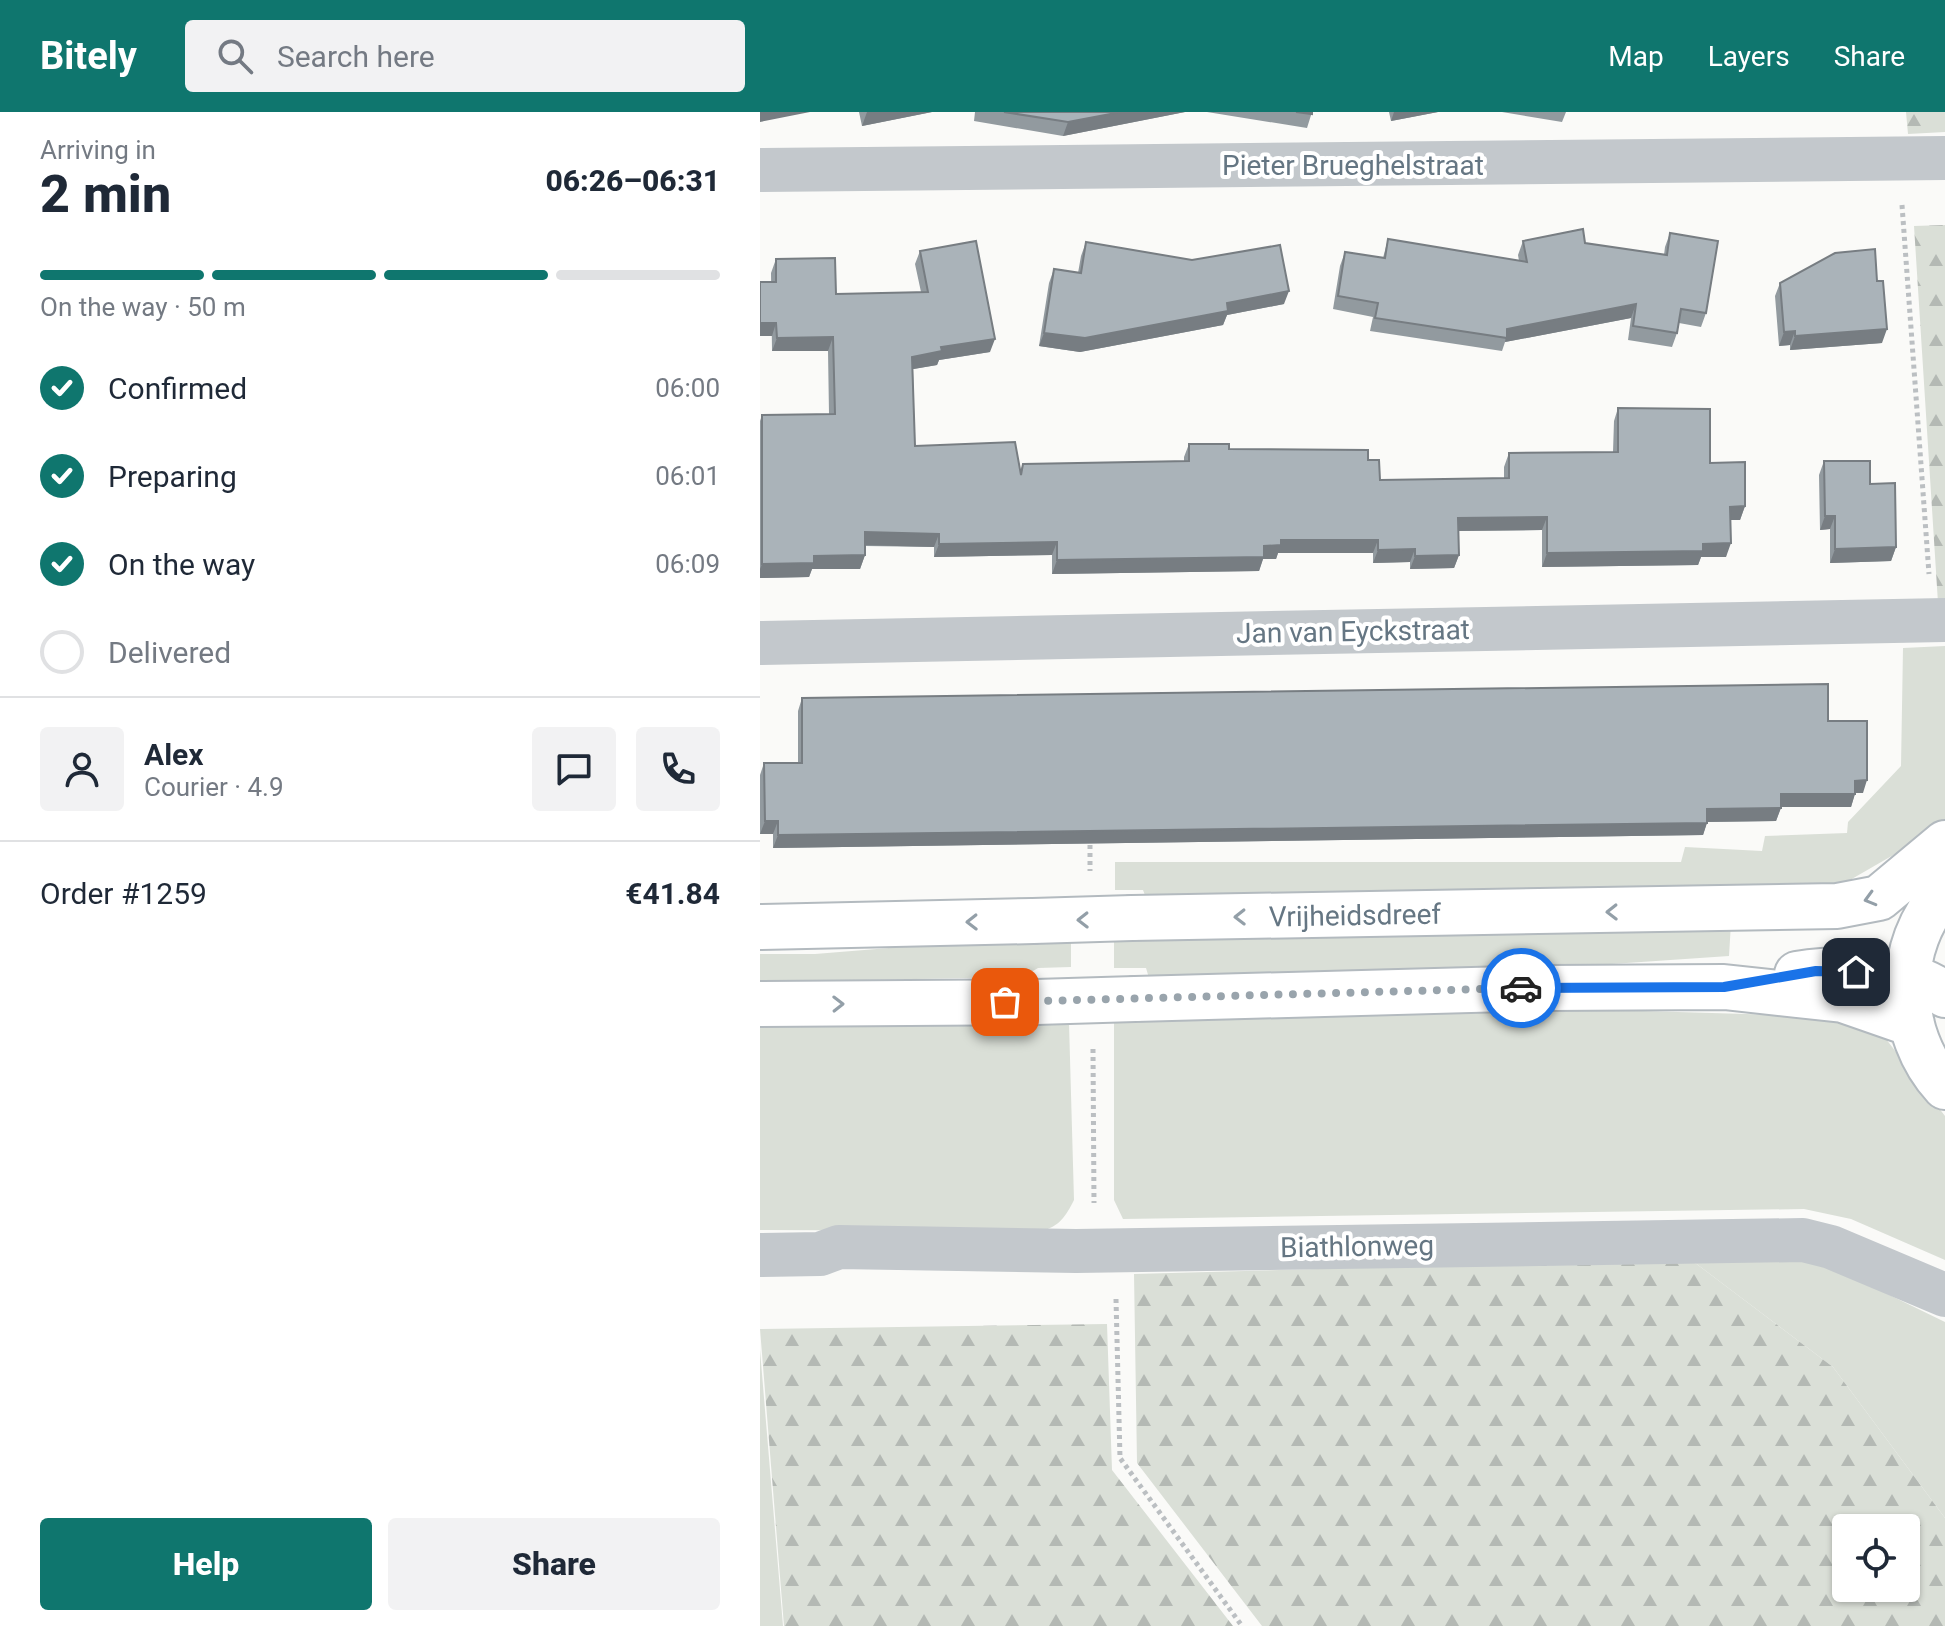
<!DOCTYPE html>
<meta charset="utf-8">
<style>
body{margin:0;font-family:Roboto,sans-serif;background:#f2f2f3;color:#1f2937;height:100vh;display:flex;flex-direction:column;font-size:30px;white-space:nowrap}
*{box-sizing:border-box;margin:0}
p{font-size:26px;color:#747a83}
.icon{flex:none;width:44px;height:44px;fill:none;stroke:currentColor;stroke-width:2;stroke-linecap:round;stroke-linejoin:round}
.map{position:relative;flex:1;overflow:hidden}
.panel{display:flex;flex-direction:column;background:#fff;width:760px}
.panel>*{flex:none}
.buttons{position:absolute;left:1072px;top:1402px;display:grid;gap:16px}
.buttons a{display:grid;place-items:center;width:88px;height:88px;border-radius:8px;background:#fff;box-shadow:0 2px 6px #0004;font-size:40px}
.pin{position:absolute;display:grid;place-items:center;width:68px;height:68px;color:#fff;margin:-34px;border-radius:16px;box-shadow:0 4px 12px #0006}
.courier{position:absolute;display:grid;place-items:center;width:80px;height:80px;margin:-40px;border:6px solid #1a73e8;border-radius:50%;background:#fff;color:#222;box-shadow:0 2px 10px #0007}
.head em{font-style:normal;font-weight:800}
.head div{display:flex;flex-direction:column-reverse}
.head{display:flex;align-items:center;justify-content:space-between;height:136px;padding:0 40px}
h1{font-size:52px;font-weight:800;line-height:60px}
.bar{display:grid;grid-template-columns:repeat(4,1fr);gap:12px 8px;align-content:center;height:96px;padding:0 40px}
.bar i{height:10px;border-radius:6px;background:#e0e1e3}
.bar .selected{background:#0f766e}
.bar p{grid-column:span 4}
.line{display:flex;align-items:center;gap:20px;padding:0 40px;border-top:2px solid #e0e1e3}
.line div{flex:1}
.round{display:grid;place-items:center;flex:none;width:84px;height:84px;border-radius:8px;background:#f2f2f3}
ol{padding:0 40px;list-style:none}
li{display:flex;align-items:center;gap:24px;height:88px}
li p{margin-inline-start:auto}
li .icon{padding:8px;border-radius:50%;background:#0f766e;color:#fff;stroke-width:4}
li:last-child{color:#747a83}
li i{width:44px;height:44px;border:4px solid #e0e1e3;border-radius:50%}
.cta{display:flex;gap:16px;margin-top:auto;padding:16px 40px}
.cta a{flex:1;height:92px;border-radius:8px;background:#0f766e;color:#fff;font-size:32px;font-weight:800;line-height:92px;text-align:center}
.cta a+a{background:#f2f2f3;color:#1f2937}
header{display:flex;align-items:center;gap:48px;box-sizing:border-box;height:112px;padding:0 40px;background:#0f766e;color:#fff}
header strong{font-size:38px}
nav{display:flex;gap:44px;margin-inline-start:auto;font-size:28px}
.search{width:560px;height:72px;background:#f2f2f3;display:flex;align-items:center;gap:20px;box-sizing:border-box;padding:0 28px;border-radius:8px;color:#747a83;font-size:30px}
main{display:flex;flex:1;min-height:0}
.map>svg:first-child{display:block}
</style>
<header>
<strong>Bitely</strong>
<div class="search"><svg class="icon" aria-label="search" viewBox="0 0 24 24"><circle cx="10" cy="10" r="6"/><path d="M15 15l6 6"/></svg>Search here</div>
<nav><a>Map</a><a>Layers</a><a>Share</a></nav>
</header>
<main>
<section class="panel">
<div class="head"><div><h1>2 min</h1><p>Arriving in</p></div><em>06:26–06:31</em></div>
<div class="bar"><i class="selected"></i><i class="selected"></i><i class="selected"></i><i></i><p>On the way · 50 m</p></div>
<ol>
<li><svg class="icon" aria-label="check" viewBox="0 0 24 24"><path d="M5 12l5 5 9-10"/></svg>Confirmed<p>06:00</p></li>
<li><svg class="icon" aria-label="check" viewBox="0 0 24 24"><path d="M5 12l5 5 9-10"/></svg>Preparing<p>06:01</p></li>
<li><svg class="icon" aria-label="check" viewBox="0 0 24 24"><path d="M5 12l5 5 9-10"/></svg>On the way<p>06:09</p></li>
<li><i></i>Delivered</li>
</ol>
<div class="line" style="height:144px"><a class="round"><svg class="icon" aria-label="person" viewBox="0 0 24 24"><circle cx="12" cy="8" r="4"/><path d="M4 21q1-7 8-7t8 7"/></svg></a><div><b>Alex</b><p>Courier · 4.9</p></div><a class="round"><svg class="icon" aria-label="chat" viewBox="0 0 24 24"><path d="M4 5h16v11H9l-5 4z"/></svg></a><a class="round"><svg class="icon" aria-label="phone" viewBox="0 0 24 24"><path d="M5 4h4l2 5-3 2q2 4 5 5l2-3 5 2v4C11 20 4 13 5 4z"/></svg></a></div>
<div class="line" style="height:104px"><div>Order #1259</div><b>€41.84</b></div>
<div class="cta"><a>Help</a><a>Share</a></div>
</section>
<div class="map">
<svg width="1185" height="1514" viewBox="0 0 1185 1514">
<defs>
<pattern id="forest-firs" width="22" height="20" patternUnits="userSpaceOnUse" patternTransform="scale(2)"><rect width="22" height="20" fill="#dadfd7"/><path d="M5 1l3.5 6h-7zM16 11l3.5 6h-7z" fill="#b4b9b4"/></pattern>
</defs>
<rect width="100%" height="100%" fill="#fafaf8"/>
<path fill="#dadfd7" d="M1185,534v174l-17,15 -78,45 -69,16 -633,7 -5,-13h-28v-28h566l4,-15 77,4 3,-15 82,-3 1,-11 53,-56 2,-118z
M971,811l-2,33 -236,16 -344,6 -3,-10h-32v-30l28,3 1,-10z
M277,824l-1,7 35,-1v25l-33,1 -15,9 -263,5v-28h55z
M815,897l273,8 38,22 59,77v144l-94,-41 -47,-10 -681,10 -9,-19v-181z
M0,909l309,2 5,177c-8,16 -15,27 -33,31l-281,-1z
M930,1147h104l42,10 109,53v196l-112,-151z
M0,1238l23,276h-23z"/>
<path fill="url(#forest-firs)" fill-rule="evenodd" d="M1146,0h39v20l-37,2z
M1185,113v378h-7l-24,-377z
M930,1147l143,108 112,151v108h-683l-125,-163 -3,-189zM1086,1416h60v60h-60z
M347,1212l5,146 121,156h-449l-24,-297z"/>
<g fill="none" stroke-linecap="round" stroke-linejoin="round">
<g stroke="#b3babf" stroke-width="48">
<path id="secondary" d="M1185,780c-51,52 -49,142 0,195
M372,806l705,-12 42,-8 66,-55
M0,815l273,-6
M1037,862c42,-7 115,-8 148,21
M375,887l412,-11 177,-1 119,13 69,24
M0,892l276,-2"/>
</g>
<path stroke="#bbbfc2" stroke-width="5" stroke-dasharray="4 4" stroke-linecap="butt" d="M1142,93l27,369
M330,725v34
M333,937l1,154
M356,1187l4,159 122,168"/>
<path stroke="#c3c8cc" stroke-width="44" d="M0,58l1185,-12
M0,531l1185,-23
M0,1143l60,-1 19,-7 237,4 727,-11 28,7 114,48"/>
<use href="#secondary" stroke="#fff" stroke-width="44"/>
<g stroke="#b3babf" stroke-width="48" stroke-linecap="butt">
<path id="secondary-bridge" d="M273,809l99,-3
M276,890l99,-3"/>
</g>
<use href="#secondary-bridge" stroke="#fff" stroke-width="44"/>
</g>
<path fill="#929a9f" d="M99,0h73l-70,14z
M215,0h210l-122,24 -89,-15z
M447,0h105l-5,16z
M629,0h49l-47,9z
M742,0h64l-4,10z
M910,121l36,80 -5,14 -22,-4 -2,10 -5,14 -44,-7 3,-22 -126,24 -3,9 -132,-20 3,-14 -40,-8 7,-43 5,-14 38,6 5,-19 131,22 -1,-6 5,-14 62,2 79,12 1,-8z
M326,130l198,62 -57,11 -4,10 -143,27 -41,-6 10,-63 5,-14 24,4 3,-17z
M160,139l70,101 -51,8 -2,5 -24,4 2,77 105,25 3,-7 161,-2v-5l5,-13 40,5 139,11 12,20 124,-2v-11l5,-14 104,-1 1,-31 4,-13 92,55 35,43 -5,14h-10l-4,37h-25l-3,8 -156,2v-37l-84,1 1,24 -5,13 -44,1v-7l-37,1v-10h-95l-2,6h-13l-4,12 -207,3v-19l-118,2v-10l-69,-1v9l-5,14h-48l-3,8 -49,1v-157l2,-6 67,-1 -1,-63h-56l-1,-78 5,-14 60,35 85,-2 -6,-28z
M1020,171l102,60 -92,7v-5l-11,1 -4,-50z
M1064,349l46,23 26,63 -5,14 -61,2v-34l-10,1 -1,-55z
M42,586l1026,23 35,72h-8l-4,14h-70l-5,14 -69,1 -4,13 -930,13v-14h-13v-59l4,-12h34v-52z"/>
<path fill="#777d82" d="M0,0h50l-50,10z
M107,0h65l-70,14z
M361,0h64l-122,24 5,-14z
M634,0h44l-47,9z
M529,179l-5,13 -57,11 -4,10 -143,27 -41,-6 5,-13 183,-30z
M876,192l-5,14 -126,24 2,-13z
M0,211h16l-4,13h-12z
M1127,217l-5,14 -92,7 5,-14z
M1035,219l-5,14 -11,1 5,-14z
M73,225l-5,14h-56l5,-13z
M235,227l-5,13 -51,8 -2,5 -29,5 4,-13 29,-10z
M985,394l-5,14h-15l5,-13z
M1065,404h10l-5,13 -10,1z
M787,405l-5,13 -89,1 5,-13z
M105,420l74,2 -5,13 -74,-2z
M521,428h97l-5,13h-95l-2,6h-13l-4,12 -207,3 5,-14 207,-14z
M297,430l-5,13 -118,2 5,-13z
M971,431l-5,14h-25l-3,8 -156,2 5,-14 156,-9z
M1136,435l-5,14 -61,2 5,-14z
M655,437l-5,13 -37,1 5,-13z
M105,443l-5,14h-48l-3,8 -49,1v-9l2,-5 52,-8z
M699,443l-5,13 -44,1 5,-13z
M1107,668l-4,13h-13l5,-12z
M1021,682h74l-4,13h-75z
M1021,696l-5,13 -74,1 5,-13z
M5,709h13l-5,13h-13z
M947,711l-4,12 -930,13 5,-13z"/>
<path fill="#aab3b9" stroke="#777d82" stroke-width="2" d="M244,0h117l-53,10z
M536,0h16v2z
M823,117l2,14 82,12 3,-22 48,8 -12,72 -25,-4 -4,24 -44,-7 3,-22 -129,25v9l-132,-20 3,-15 -40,-7 7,-44 40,6 3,-19 139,23 -4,-21z
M216,129l19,98 -54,8 1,4 -30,6 3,89 100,-4 6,33 2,-11 166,-3v-17h40v5l139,1v10h11l1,20 129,-2v-25l109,-1v-44l92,1v54l35,-1v44l-15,1 1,36 -28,1v7l-156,2v-36l-89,1 1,37 -44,1v-7l-37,1v-10h-97v5l-17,1v11l-207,3v-18l-118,2v-10l-74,-2v23l-51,1v7l-52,1v-149l73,-1 -2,-77 -56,1 -1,-15h-16v-41h16v-23l59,-1 1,36 92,-2 -8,-41z
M326,130l106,18 88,-15 9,46 -62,12 1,8 -143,27 -41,-5 10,-64 27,4z
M1115,137l2,32h6l4,48 -92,7v-5l-11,1 -4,-49 55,-30z
M1064,349h46v23l25,-1 1,64 -61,2v-33h-10z
M1068,572v37h39v59l-12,1v13h-74v14l-74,1v14l-929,12v-14h-13l-1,-58h38v-65z"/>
<defs><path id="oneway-chevron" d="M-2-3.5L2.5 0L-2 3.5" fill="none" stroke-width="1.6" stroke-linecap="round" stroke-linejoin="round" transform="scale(2)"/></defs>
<g stroke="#939fa8">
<use href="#oneway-chevron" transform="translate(1110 787) rotate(164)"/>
<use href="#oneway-chevron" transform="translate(852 800) rotate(179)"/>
<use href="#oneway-chevron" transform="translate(480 805) rotate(179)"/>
<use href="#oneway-chevron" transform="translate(323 808) rotate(179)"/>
<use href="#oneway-chevron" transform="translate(212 810) rotate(179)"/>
<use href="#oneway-chevron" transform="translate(78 892) rotate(-1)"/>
</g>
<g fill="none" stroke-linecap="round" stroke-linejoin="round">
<path stroke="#99a4ac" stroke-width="8" stroke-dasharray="0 14.4" d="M245,890l516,-14"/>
<path stroke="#1a73e8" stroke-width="10" d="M761,876l203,-1 92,-16 40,1"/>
</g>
<g text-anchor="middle" stroke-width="8" stroke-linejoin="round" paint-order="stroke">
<g font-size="28" fill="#657683" stroke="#fff">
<text x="593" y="63">Pieter Brueghelstraat</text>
<text transform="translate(593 519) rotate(-1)" y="10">Jan van Eyckstraat</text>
<text transform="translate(595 803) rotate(-1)" y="10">Vrijheidsdreef</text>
<text transform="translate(597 1134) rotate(-1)" y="10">Biathlonweg</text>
</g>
</g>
</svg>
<div class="buttons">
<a><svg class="icon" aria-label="locate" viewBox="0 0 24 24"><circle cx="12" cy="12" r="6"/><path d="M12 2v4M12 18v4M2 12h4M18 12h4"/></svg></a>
</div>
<div class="pin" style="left:245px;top:890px;background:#ea580c"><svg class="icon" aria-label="bag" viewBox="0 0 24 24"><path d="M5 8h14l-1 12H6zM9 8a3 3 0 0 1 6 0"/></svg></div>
<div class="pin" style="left:1096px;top:860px;background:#1f2937"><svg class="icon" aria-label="home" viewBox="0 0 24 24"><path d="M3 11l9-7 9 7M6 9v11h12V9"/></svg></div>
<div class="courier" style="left:761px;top:876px"><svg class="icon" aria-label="car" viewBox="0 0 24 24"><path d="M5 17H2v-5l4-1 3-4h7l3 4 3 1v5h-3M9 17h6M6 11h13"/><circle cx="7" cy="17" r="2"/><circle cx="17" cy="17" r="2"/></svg></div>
</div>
</main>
